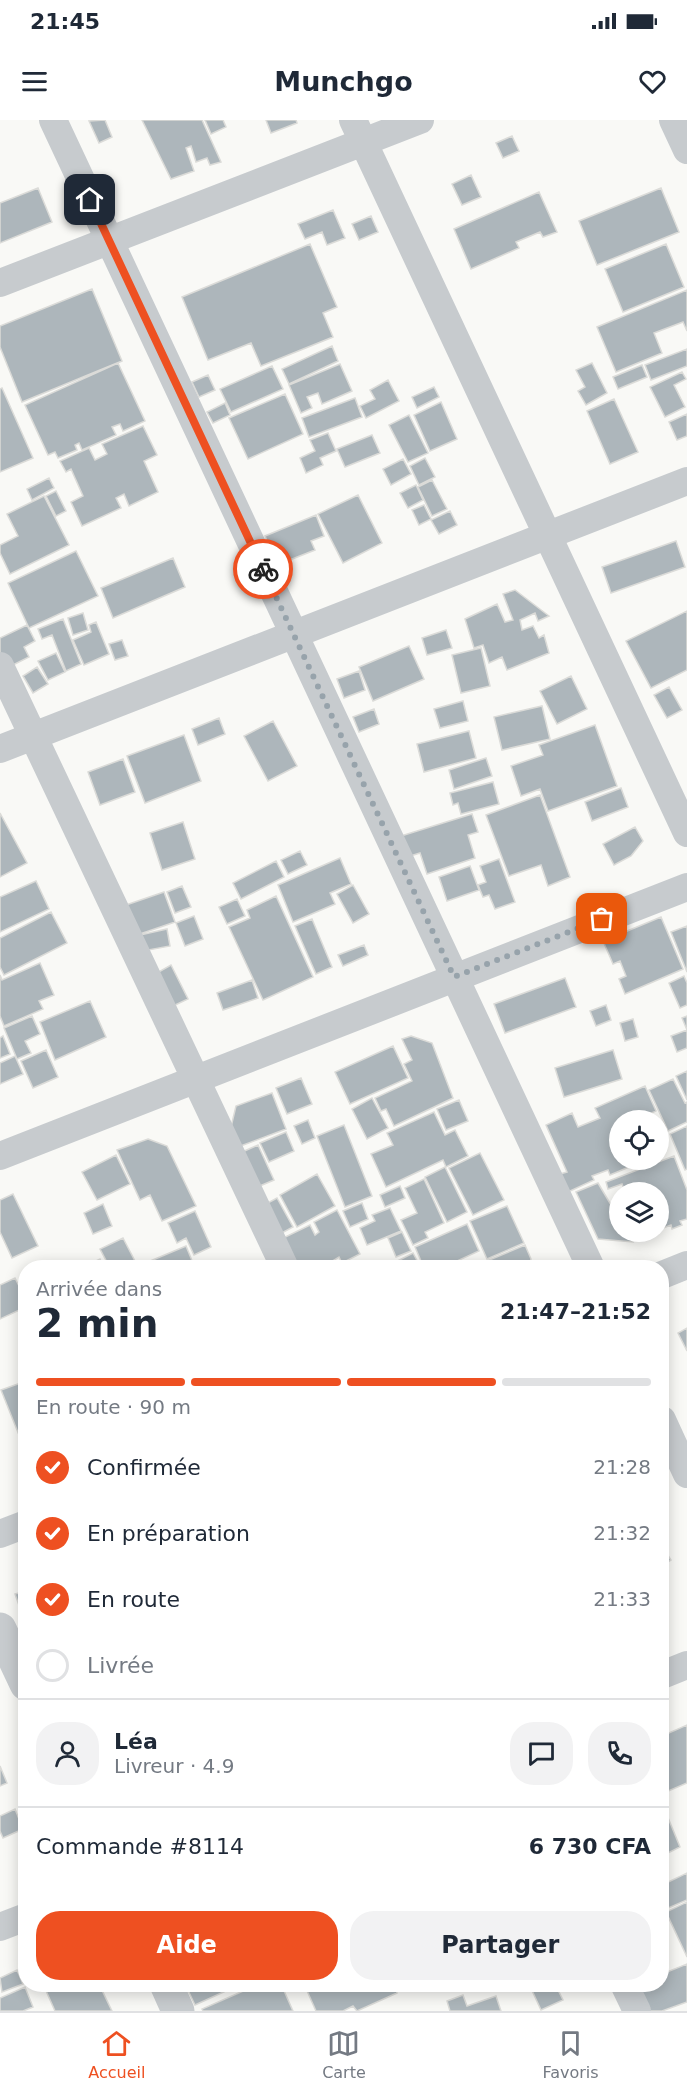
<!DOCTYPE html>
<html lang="fr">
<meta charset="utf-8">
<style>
body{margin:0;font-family:"DejaVu Sans",sans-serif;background:#f2f2f3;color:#1f2937;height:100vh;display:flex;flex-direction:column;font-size:22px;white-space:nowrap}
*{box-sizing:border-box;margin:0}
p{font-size:20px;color:#747a83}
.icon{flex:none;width:33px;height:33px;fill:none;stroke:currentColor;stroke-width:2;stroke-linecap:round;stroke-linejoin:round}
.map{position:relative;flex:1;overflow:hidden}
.panel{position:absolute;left:18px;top:1140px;width:651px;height:732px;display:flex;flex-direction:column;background:#fff;border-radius:24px;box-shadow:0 3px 15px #0003}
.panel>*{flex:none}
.controls{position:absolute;left:609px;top:990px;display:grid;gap:12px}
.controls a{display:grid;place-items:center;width:60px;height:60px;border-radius:50%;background:#fff;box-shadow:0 3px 15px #0003;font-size:30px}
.pin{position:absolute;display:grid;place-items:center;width:51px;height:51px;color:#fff;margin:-26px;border-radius:12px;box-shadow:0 3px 9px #0006}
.courier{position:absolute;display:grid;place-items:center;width:60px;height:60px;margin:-30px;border:4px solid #ee5021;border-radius:50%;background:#fff;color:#222;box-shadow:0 2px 8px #0007}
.summary em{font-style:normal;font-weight:800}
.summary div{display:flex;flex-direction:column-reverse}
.summary{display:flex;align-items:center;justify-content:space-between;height:102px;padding:0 18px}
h1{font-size:39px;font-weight:800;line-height:45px}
.bar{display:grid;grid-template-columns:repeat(4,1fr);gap:9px 6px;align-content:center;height:72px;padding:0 18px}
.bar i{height:8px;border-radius:4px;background:#e0e1e3}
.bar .active{background:#ee5021}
.bar p{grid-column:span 4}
.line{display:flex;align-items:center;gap:15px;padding:0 18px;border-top:2px solid #e0e1e3}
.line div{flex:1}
.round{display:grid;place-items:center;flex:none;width:63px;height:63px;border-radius:24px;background:#f2f2f3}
ol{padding:0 18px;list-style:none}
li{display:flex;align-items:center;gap:18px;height:66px}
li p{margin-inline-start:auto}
li .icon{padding:6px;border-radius:50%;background:#ee5021;color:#fff;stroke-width:4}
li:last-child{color:#747a83}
li i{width:33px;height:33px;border:3px solid #e0e1e3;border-radius:50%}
.button{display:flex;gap:12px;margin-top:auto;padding:12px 18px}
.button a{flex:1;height:69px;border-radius:24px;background:#ee5021;color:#fff;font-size:24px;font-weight:800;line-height:69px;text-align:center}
.button a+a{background:#f2f2f3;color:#1f2937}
.status{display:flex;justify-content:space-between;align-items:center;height:42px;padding:0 30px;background:#fff;direction:ltr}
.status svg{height:16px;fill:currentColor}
header{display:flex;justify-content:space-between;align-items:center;height:78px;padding:0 18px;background:#fff;font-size:27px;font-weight:800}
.tab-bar{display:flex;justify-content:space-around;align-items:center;height:84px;border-top:2px solid #e0e1e3;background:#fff;font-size:16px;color:#747a83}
.tab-bar a{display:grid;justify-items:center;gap:3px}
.tab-bar .active{color:#ee5021}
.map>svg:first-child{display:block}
</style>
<div class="status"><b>21:45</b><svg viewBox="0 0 49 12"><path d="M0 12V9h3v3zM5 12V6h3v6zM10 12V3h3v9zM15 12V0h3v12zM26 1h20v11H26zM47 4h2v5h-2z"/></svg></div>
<header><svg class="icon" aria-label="menu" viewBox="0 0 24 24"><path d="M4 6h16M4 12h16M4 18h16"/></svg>Munchgo<svg class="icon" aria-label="heart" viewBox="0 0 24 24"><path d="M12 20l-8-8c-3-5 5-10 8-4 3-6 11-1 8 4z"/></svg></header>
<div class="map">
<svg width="687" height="1891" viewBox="0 0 687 1891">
<rect width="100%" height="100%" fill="#f9f9f6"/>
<path fill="#adb6bb" stroke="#dbdbd8" stroke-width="1.5" d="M105,0l7,17 -13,6 -10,-22z
M142,0h60l19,42 -11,3 -3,-7 -11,4 -5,-16 -5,2 8,23 -23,8z
M205,0h18l3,7 -15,7z
M266,0h30l1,3 -26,10z
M512,16l7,15 -16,7 -7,-15z
M471,55l10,22 -19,8 -10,-21z
M38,68l14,34 -52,21v-40z
M661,68l18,44 -82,33 -18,-44z
M539,72l18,40 -14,5 -3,-5 -24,10 3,6 -48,21 -17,-40z
M333,90l12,28 -18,7 -5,-13 -17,7 -7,-15z
M371,96l7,16 -19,8 -7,-16z
M310,124l27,63 -14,6 10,24 -72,29 -10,-23 -43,17 -26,-63z
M666,124l18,43 -61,25 -18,-43z
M92,169l30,72 -100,41 -22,-55v-21z
M687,170v41l-4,-9 -29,11 8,20 -46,19 -19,-45z
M332,226l6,15 -49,23 -7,-15z
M687,229v17l-36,14 -6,-15z
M118,243l27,58 -22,10 -3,-7 -8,3 4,8 -34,15 -3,-7 -4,2 2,5 -19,8 -3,-6 -7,3 -23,-50z
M592,243l15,30 -21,12 -8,-14 7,-4 -9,-17z
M340,244l12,27 -30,13 -4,-11 -11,4 5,11 -11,5 -12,-28z
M642,245l5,12 -29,12 -5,-12z
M272,246l11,23 -52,23 -11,-23z
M682,252l4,7 -12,6 11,22 -20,10 -15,-30z
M208,255l7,15 -16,7 -7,-15z
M388,260l11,21 -33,17 -6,-12 15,-7 -5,-9z
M434,267l5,10 -22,11 -5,-11z
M2,268l31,70 -33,14v-83z
M285,274l18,40 -55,25 -19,-41z
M355,278l7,19 -53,20 -7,-19z
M614,279l24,53 -28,12 -23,-53z
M441,282l16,37 -27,12 -16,-36z
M225,283l5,12 -17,8 -6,-11z
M687,294v22l-10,4 -8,-18z
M409,295l19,38 -20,9 -19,-37z
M143,306l14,29 -13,6 14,31 -29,14 -5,-12 -8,4 5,10 -39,18 -11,-24 12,-6 -12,-27 -5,3 -6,-11 29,-13 6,12 12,-6 -5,-10z
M328,313l8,18 -16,7 3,7 -17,8 -6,-15 15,-7 -5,-11z
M372,315l8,18 -35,14 -8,-18z
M425,338l10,19 -16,8 -9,-19z
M403,339l8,15 -20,11 -8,-16z
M49,358l5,10 -22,12 -5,-11z
M432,360l15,29 -15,7 -14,-29z
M416,365l7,15 -15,8 -8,-15z
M56,371l10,20 -10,5 -10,-20z
M358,375l24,48 -39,20 -25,-49z
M44,376l25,49 -59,29 -10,-21v-8l18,-9 -11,-22z
M424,385l7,14 -12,6 -7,-15z
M450,391l7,14 -18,9 -8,-14z
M316,395l8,21 -13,5 4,9 -38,15 -12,-29z
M676,421l9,26 -74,26 -9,-26z
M76,431l22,45 -69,32 -21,-45z
M173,438l12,29 -72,31 -12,-30z
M515,470l34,26 -11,5 -3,-8 -15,7 2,10 11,-4 6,12 5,-3 5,18 -42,17 -5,-13 -13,6 -6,-18 -9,3 -9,-29 32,-15 8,18 8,-2 -10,-26z
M687,491v59l-36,18 -25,-47z
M83,493l5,17 -15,5 -5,-17z
M63,499l18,45 -15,7 -14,-36 -10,4 -4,-10z
M96,502l13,32 -25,11 -11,-25 18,-8 -2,-7z
M27,505l8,16 -11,6 5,10 -22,11 -7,-13v-17z
M446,510l6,18 -25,7 -5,-17z
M122,520l6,16 -13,4 -6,-16z
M409,526l15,33 -51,22 -14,-34z
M481,528l9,38 -29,7 -9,-38z
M56,533l9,19 -17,8 -10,-19z
M37,547l11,17 -15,9 -10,-17z
M359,551l6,19 -21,8 -7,-19z
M571,556l16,33 -30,15 -17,-33z
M669,567l13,23 -15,8 -13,-23z
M463,581l5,20 -28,7 -6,-19z
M542,586l8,33 -48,11 -8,-33z
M374,589l5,15 -20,8 -6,-15z
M219,598l6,16 -27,11 -6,-16z
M273,601l24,45 -29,15 -24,-45z
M595,605l22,61 -69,25 -8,-22 -19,7 -10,-30 32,-11 -4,-10z
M469,611l7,27 -52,14 -7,-28z
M184,615l17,46 -56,22 -18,-47z
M486,638l6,18 -38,13 -5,-19z
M123,639l12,33 -35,13 -12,-33z
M493,662l6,22 -38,10 -3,-11 -5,2 -3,-12z
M621,668l7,19 -36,14 -7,-19z
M540,675l30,82 -22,9 -7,-21 -32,11 -23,-61z
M0,693l27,50 -27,14z
M472,694l6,18 -10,3 7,23 -48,16 -7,-21 -13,4 -6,-21z
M183,702l12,37 -33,11 -12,-37z
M635,707l8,14 -12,15 -17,9 -11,-21z
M300,731l7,14 -19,9 -7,-14z
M340,738l11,26 -21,9 5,11 -42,18 -15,-37z
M499,739l16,43 -20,7 -6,-14 -6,2 -5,-12 8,-3 -6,-16z
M276,741l8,16 -43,22 -8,-16z
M470,746l9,24 -32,11 -8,-24z
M36,761l13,28 -49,23v-35z
M353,765l16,29 -16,9 -16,-29z
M182,766l9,21 -16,6 -8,-21z
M164,772l11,30 -38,13 -11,-30z
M276,776l37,81 -50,23 -34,-73 21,-9 -3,-8z
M237,779l8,17 -18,8 -8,-17z
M51,792l16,31 -63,32 -4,-8v-29z
M194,796l9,23 -18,7 -9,-23z
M661,797l22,52 -58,25 -6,-15 7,-3 -6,-15 -7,3 -10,-23z
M312,799l20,48 -16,7 -21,-48z
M687,806v46l-16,-40z
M167,809l3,17 -27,5 -3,-16z
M364,825l4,10 -25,11 -5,-11z
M40,843l14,32 -15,6 4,8 -39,17 -4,-10v-41l2,5z
M171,845l17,34 -17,8 -16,-33z
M684,856l3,7v22l-7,3 -11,-25z
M565,858l11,29 -71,26 -11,-29z
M252,860l6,18 -35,12 -6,-17z
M90,881l16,36 -51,23 -15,-38z
M606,885l5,15 -15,6 -6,-15z
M32,896l8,18 -15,7 6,12 -14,6 -13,-31z
M687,896v32l-10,4 -6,-16 16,-6 -5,-12z
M633,899l5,18 -13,4 -5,-18z
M3,916l7,18 -10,4v-20z
M411,916l21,7 21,55 -59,28 -8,-17 -5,2 -6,-13 37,-17 -8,-17 8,-4 -10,-21z
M393,926l15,32 -58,26 -15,-32z
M46,930l12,27 -25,11 -12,-27z
M613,930l9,29 -58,18 -9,-29z
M15,936l8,18 -23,10v-21z
M687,951v29l-11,-24z
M301,958l11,26 -25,10 -11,-26z
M673,959l12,24 2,-1v20l-19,9 -19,-41z
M645,966l11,25 -13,6 1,3h-24v40h6l3,7 -19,8 -2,-5 -16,6 2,4 -26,12 -8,-18 7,-2 -21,-47 26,-12 6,14 22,-9 -5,-10z
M272,973l14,36 -48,18 -7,-20 5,-21z
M372,978l16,30 -21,11 -15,-30z
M459,980l9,21 -22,9 -9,-21z
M434,992l11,23 10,-5 13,26 -22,11 -3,-7 -57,27 -15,-33 22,-9 -6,-12z
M308,1000l7,18 -13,6 -8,-18z
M344,1005l28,71 -27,11 -28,-71z
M687,1006v43l-2,1 -15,-36z
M286,1012l8,19 -25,11 -9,-19z
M148,1019l19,7 29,60 -34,15 -12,-26 -10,5 -23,-50z
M258,1025l16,35 -19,8 -15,-35z
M480,1033l24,47 -31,15 -24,-47z
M116,1035l14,29 -33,16 -15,-28z
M674,1036l13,34v29l-7,2 2,4 -10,4 -1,-4 -13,5v-38h-33l-3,-8 -14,5 -2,-7z
M445,1047l22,45 -20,10 -22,-45z
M317,1054l18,32 -38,21 -17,-32z
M424,1059l20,44 -19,9 3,6 -15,7 -12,-25 16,-7 -12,-25z
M598,1063l22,37v12h7l6,10 -35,-3 -22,-47z
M400,1066l5,12 -20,9 -5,-12z
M13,1074l25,52 -26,12 -12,-26v-32z
M277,1078l16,29 -13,7 -16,-29z
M362,1083l6,16 -18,8 -7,-16z
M103,1084l9,22 -19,8 -9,-21z
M507,1086l17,37 -37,16 -17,-38z
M390,1088l11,23 -34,14 -7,-17 15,-7 -3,-6z
M337,1090l23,44 -18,9 -3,-6 -18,11h-28l-14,-28 31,-15 5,10 4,-3 -5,-10z
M195,1091l16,36 -17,8 -8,-17 -9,5 -9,-20z
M467,1104l12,27 -37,17h-18l-9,-21z
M402,1112l9,19 -15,6 -8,-19z
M123,1118l13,25 -8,5h-11l-2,-5 -6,3 -9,-17z
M525,1125l6,14 -3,9h-38l-3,-7z
M186,1126l9,22h-44l-3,-6z
M413,1133l8,15h-37z
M100,1139l4,9h-22z
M15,1158l11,22v7l-26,12v-34z
M687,1208v23l-9,-18z
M26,1261v58l-5,1 -20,-50z
M662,1426l9,14 -9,6z
M26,1471v18l-5,2 -6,-17z
M687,1605v58l-21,9 -4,-10v-46z
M0,1646l7,17 -7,3z
M662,1683l18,44 -18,9z
M15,1689l8,20 -20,9 -3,-7v-15z
M687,1753v27l-21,9 -4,-11v-13z
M687,1782v55l-21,-45z
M687,1844v38l-25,9h-22l-8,-27h30v-10z
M17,1850l6,14 -21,8 -2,-14z
M43,1864h56l13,27h-57z
M185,1864h54v1l-44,20z
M259,1864h22l12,27h-90l-1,-2z
M304,1864h90l3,9 -40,18 -4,-5 -10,5h-27z
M529,1864h26l8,16 -22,10z
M25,1867l8,20 -10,4h-23v-13z
M463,1875l4,11 29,-10 5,15h-51l-3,-10z"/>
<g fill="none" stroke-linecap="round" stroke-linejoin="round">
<path stroke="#c7cbce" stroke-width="28" d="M53,0l538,1148
M353,0l334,713
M673,0l14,30
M0,163l420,-163
M0,546l285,602
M0,629l687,-268
M0,1036l687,-269
M662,1155l25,-10
M662,1300l25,54
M0,1414l26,-10
M662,1555l25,-10
M0,1807l26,-10
M624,1864l13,27"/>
<path stroke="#c7cbce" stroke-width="33" d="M0,1509l26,55
M166,1864l12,27"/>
</g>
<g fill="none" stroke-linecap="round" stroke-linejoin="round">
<path stroke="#97a3ab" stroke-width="6" stroke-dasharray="0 10.8" d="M263,449l191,408 148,-58"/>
<path stroke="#ee5021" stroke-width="8" d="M90,80l173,369"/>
</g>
</svg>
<div class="controls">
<a><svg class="icon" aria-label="locate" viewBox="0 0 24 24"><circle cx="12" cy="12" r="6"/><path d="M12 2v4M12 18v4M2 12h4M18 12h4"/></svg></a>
<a><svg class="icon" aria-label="layers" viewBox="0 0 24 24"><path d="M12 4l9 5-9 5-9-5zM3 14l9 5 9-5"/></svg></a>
</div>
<div class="pin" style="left:602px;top:799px;background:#ea580c"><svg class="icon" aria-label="bag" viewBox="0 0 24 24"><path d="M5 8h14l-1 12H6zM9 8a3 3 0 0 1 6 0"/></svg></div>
<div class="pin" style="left:90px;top:80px;background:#1f2937"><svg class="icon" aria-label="home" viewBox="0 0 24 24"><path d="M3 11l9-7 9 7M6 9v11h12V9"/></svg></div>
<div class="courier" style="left:263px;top:449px"><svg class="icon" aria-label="bike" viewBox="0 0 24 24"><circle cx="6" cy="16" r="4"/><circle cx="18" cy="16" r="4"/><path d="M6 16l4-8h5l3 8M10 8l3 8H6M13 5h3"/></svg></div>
<section class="panel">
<div class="summary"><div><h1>2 min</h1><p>Arrivée dans</p></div><em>21:47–21:52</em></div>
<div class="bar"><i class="active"></i><i class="active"></i><i class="active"></i><i></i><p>En route · 90 m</p></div>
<ol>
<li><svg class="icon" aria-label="check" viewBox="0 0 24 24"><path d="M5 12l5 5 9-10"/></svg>Confirmée<p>21:28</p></li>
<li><svg class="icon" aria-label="check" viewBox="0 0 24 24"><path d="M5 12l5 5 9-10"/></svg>En préparation<p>21:32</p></li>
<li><svg class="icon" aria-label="check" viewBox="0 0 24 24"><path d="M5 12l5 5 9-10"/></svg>En route<p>21:33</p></li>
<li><i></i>Livrée</li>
</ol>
<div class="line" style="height:108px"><a class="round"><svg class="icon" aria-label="person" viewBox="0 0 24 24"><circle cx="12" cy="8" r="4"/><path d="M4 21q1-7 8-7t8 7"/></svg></a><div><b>Léa</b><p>Livreur · 4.9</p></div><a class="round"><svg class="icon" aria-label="chat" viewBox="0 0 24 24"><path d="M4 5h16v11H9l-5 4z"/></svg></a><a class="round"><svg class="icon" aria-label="phone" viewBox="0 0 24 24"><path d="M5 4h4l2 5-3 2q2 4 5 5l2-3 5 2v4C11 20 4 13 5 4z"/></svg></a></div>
<div class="line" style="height:78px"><div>Commande #8114</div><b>6 730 CFA</b></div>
<div class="button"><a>Aide</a><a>Partager</a></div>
</section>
</div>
<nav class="tab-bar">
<a class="active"><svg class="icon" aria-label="home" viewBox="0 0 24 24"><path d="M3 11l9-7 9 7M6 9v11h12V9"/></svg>Accueil</a>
<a><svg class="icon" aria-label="map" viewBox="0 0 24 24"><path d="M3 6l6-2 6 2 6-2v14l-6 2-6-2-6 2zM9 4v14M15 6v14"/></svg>Carte</a>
<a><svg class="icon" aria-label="saved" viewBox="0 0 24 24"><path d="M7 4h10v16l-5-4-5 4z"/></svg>Favoris</a>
</nav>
